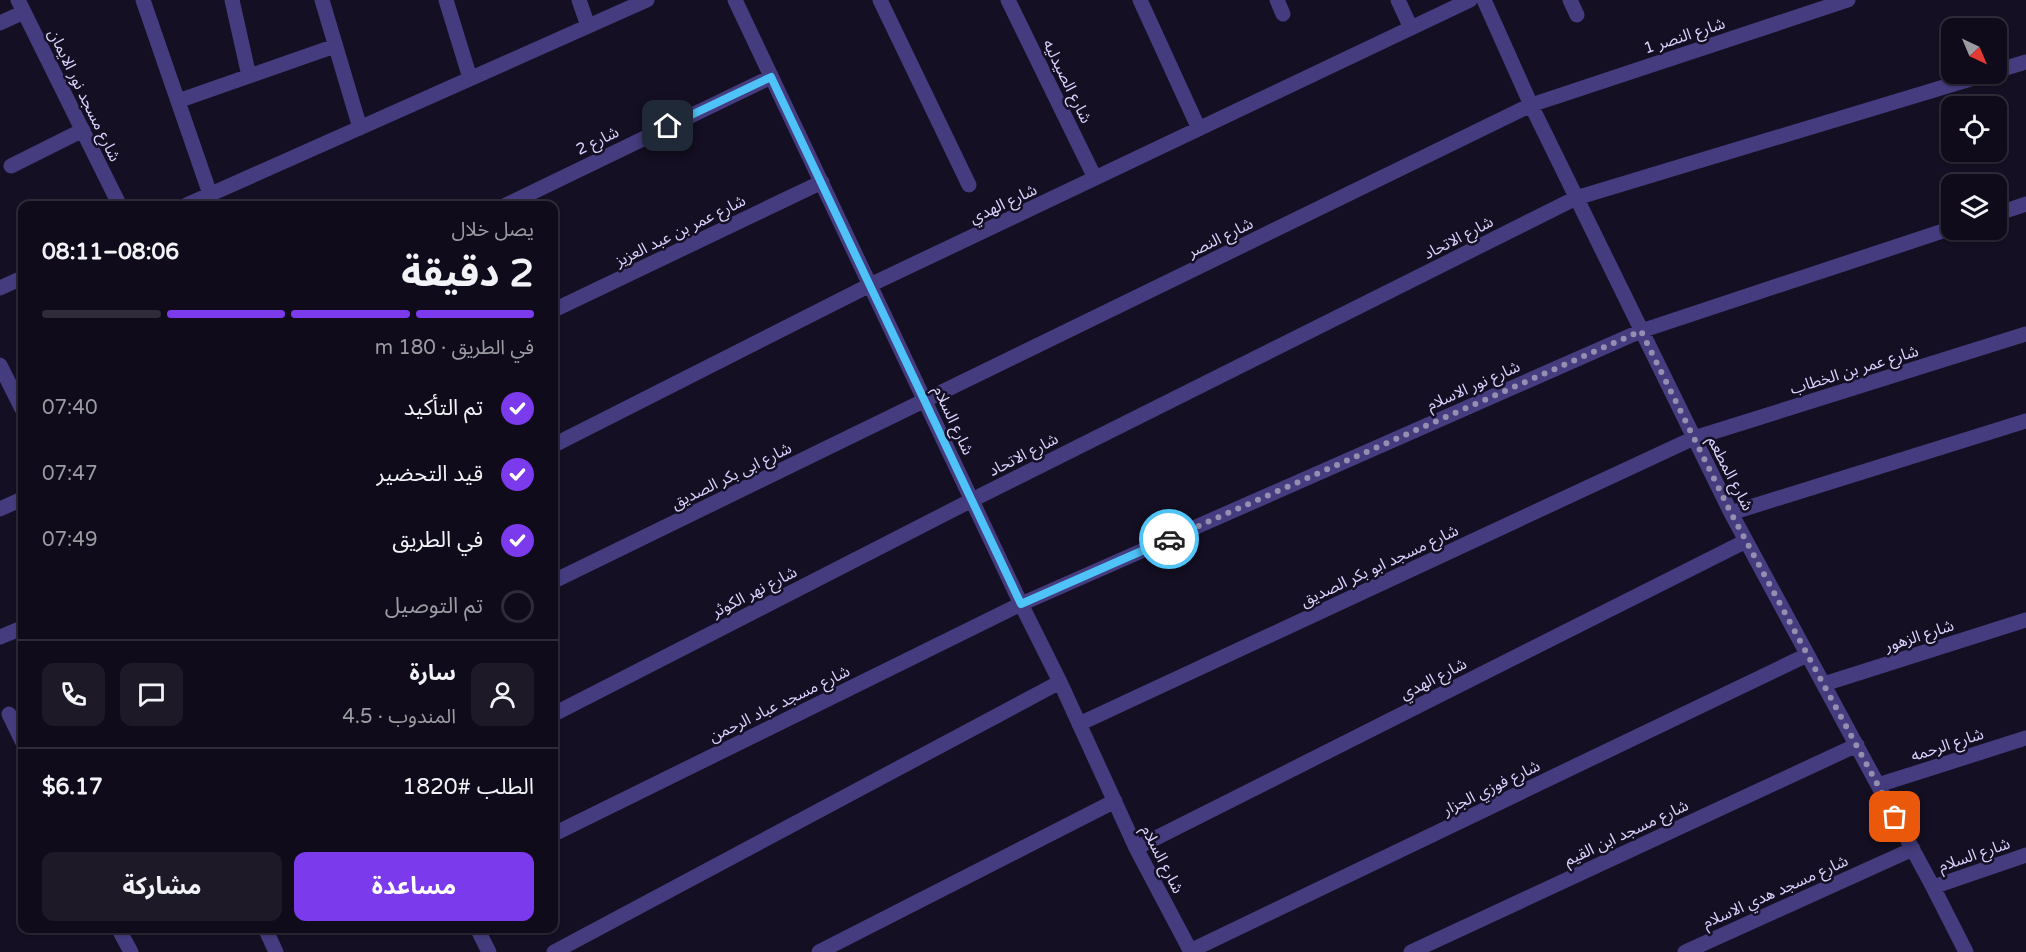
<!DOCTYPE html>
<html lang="ar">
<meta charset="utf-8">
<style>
body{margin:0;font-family:"Varela Round","Noto Sans Arabic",sans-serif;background:#1d1927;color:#f1f3f6;direction:rtl;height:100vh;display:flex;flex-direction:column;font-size:22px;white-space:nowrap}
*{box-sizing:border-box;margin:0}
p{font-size:20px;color:#9b9ba2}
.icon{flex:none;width:33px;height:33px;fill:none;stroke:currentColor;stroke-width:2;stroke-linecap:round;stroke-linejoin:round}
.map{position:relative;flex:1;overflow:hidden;direction:ltr}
.sheet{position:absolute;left:18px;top:201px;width:540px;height:732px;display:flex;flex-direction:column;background:#0f0b1a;border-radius:12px;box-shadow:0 2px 4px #0004,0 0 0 2px #2f2b39;direction:rtl}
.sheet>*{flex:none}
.needle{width:39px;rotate:136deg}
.buttons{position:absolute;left:1941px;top:18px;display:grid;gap:12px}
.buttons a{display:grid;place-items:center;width:66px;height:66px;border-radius:12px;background:#0f0b1a;box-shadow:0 2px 4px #0004,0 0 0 2px #2f2b39;font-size:30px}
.pin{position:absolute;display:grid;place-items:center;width:51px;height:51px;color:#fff;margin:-26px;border-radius:12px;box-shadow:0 3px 9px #0006}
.courier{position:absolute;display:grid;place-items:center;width:60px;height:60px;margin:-30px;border:4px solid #4fc3f7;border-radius:50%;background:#fff;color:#222;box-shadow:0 2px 8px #0007}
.headline em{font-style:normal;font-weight:700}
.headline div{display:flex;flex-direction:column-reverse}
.headline{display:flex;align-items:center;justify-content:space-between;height:102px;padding:0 24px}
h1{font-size:39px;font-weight:700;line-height:45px}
.bar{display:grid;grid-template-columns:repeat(4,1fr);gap:9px 6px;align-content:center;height:72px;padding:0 24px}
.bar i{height:8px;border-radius:4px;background:#2f2b39}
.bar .current{background:#7c3aed}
.bar p{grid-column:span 4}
.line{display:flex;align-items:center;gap:15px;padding:0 24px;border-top:2px solid #2f2b39}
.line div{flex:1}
.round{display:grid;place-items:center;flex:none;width:63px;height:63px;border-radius:12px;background:#1d1927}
ol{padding:0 24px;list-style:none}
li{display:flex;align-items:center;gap:18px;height:66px}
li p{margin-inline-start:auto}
li .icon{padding:6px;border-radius:50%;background:#7c3aed;color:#fff;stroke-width:4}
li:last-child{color:#9b9ba2}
li i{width:33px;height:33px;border:3px solid #2f2b39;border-radius:50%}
.cta{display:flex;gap:12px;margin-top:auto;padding:12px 24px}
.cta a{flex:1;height:69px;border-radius:12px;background:#7c3aed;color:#fff;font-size:24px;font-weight:700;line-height:69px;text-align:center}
.cta a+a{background:#1d1927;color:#f1f3f6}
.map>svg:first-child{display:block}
</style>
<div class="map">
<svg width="2026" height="952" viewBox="0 0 2026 952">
<rect width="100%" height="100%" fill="#140f22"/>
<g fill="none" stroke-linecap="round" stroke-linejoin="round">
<path stroke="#443c7e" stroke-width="15" d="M18,0l102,206
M143,0l67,194
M232,0l17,76
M322,0l38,128
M446,0l24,78
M579,0l9,26
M735,0l286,604 39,78 76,166 55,104
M880,0l89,185
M1008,0l87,178
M1140,0l59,129
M1277,0l6,14
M1398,0l13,28
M1484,0l47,105 200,408 202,374 33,65
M1570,0l7,15
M0,23l24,-11
M1996,71l30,-9
M178,101l157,-55
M11,166l72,-36
M184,206l463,-206
M504,206l267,-129
M1996,214l30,-10
M0,288l22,-10
M554,310l268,-128
M0,365l22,44
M554,445l316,-160 600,-285
M0,509l22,-10
M1731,513l295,-92
M554,581l977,-476 317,-105
M0,637l22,-9
M1824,684l202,-64
M9,714l13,27
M554,714l418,-214 604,-302 411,-124
M1079,724l615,-286 332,-104
M1878,785l148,-47
M554,834l467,-230 620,-273 311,-103
M1136,848l610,-307
M1933,887l93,-32
M118,928l13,24
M265,928l11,24
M477,928l12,24
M1190,951l617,-296
M554,952l506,-270
M819,952l296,-151
M1411,952l446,-207
M1685,952l228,-103"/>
</g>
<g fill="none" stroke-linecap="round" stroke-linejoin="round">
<path stroke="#958eb0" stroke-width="6" stroke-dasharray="0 10.8" d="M1169,539l472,-208 90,182 164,304"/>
<path stroke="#4fc3f7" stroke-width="8" d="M668,126l103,-49 250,527 148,-65"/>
</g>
<g text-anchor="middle" stroke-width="5" stroke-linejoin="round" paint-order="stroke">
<g font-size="16" fill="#dad2fc" stroke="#140f22">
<text transform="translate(1684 35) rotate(-18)" y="6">شارع النصر 1</text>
<text transform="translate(1068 81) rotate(64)" y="6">شارع الصيدليه</text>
<text transform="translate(85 95) rotate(64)" y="6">شارع مسجد نور الايمان</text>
<text transform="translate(597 140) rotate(-26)" y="6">شارع 2</text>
<text transform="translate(1003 203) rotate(-25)" y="6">شارع الهدي</text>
<text transform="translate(680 230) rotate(-26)" y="6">شارع عمر بن عبد العزيز</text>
<text transform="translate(1220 237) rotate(-26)" y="6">شارع النصر</text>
<text transform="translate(1458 237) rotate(-27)" y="6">شارع الاتحاد</text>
<text transform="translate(1854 369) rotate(-17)" y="6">شارع عمر بن الخطاب</text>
<text transform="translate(1473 385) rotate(-24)" y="6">شارع نور الاسلام</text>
<text transform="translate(954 420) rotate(65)" y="6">شارع السلام</text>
<text transform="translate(1023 454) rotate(-27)" y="6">شارع الاتحاد</text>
<text transform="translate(1731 473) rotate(63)" y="6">شارع المطعم</text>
<text transform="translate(731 475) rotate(-26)" y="6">شارع ابى بكر الصديق</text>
<text transform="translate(1379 565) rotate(-25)" y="6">شارع مسجد ابو بكر الصديق</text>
<text transform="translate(754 591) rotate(-27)" y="6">شارع نهر الكوثر</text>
<text transform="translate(1919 635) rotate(-18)" y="6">شارع الزهور</text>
<text transform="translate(1433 678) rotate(-27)" y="6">شارع الهدي</text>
<text transform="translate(779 703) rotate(-26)" y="6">شارع مسجد عباد الرحمن</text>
<text transform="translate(1947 744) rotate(-18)" y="6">شارع الرحمه</text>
<text transform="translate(1491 787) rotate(-26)" y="6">شارع فوزي الجزار</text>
<text transform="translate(1626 832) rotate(-25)" y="6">شارع مسجد ابن القيم</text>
<text transform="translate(1974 854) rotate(-19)" y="6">شارع السلام</text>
<text transform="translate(1163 859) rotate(63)" y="6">شارع السلام</text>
<text transform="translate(1775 891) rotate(-24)" y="6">شارع مسجد هدي الاسلام</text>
</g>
</g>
</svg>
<div class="buttons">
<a><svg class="needle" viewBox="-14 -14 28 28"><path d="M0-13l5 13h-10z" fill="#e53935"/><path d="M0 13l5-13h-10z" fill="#9b9ba2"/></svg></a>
<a><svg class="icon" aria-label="locate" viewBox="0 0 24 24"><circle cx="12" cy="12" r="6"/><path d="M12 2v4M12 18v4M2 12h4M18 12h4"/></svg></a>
<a><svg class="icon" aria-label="layers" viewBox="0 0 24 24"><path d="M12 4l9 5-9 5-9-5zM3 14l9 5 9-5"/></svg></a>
</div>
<div class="pin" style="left:1895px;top:817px;background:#ea580c"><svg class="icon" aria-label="bag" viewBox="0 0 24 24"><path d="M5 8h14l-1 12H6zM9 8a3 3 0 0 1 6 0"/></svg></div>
<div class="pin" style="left:668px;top:126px;background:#1f2937"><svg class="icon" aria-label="home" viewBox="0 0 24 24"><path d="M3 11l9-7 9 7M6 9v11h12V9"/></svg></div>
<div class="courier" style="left:1169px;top:539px"><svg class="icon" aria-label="car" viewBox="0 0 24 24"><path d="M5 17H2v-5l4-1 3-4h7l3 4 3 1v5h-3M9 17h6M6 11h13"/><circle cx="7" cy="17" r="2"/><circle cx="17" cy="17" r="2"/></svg></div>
<section class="sheet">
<div class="headline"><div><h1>2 دقيقة</h1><p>يصل خلال</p></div><em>08:06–08:11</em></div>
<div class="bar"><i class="current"></i><i class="current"></i><i class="current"></i><i></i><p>في الطريق · 180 m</p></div>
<ol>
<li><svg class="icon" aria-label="check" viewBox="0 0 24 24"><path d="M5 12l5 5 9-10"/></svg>تم التأكيد<p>07:40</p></li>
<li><svg class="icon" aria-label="check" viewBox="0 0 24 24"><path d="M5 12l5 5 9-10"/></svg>قيد التحضير<p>07:47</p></li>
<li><svg class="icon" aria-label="check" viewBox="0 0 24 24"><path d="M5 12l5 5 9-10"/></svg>في الطريق<p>07:49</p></li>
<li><i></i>تم التوصيل</li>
</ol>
<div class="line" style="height:108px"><a class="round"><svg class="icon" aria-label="person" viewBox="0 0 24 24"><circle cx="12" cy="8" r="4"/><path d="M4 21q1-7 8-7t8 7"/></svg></a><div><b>سارة</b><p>المندوب · 4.5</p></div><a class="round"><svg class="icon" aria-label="chat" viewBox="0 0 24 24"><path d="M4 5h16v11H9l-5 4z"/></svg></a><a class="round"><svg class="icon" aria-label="phone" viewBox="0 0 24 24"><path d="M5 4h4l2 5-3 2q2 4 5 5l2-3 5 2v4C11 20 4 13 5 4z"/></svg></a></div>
<div class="line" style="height:78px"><div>الطلب #1820</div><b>$6.17</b></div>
<div class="cta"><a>مساعدة</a><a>مشاركة</a></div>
</section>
</div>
